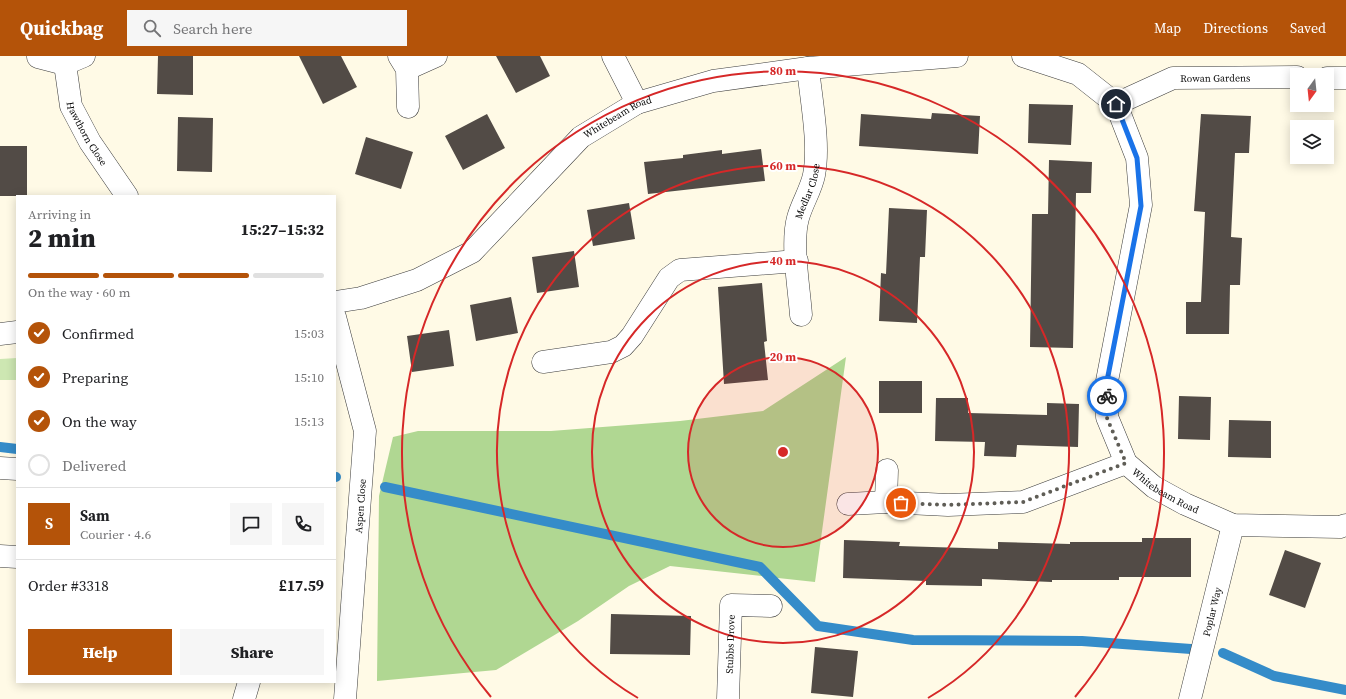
<!DOCTYPE html>
<meta charset="utf-8">
<style>
body{margin:0;font-family:"Source Serif 4",serif;background:#f6f6f6;color:#202124;height:100vh;display:flex;flex-direction:column;font-size:15px;white-space:nowrap}
*{box-sizing:border-box;margin:0}
p{font-size:13px;color:#757577}
.icon{flex:none;width:22px;height:22px;fill:none;stroke:currentColor;stroke-width:2;stroke-linecap:round;stroke-linejoin:round}
.map{position:relative;flex:1;overflow:hidden}
.details{position:absolute;left:16px;top:139px;width:320px;height:488px;display:flex;flex-direction:column;background:#fff;border-radius:0px;box-shadow:0 2px 10px #0003}
.details>*{flex:none}
.needle{width:26px;rotate:195deg}
.tools{position:absolute;left:1290px;top:12px;display:grid;gap:8px}
.tools a{display:grid;place-items:center;width:44px;height:44px;border-radius:0px;background:#fff;box-shadow:0 2px 10px #0003;font-size:20px}
.pin{position:absolute;display:grid;place-items:center;width:34px;height:34px;color:#fff;margin:-17px;border:2px solid #fff;border-radius:50%;box-shadow:0 1px 4px #0007}
.courier{position:absolute;display:grid;place-items:center;width:40px;height:40px;margin:-20px;border:3px solid #1a73e8;border-radius:50%;background:#fff;color:#222;box-shadow:0 1px 5px #0007}
.head em{font-style:normal;font-weight:800}
.head div{display:flex;flex-direction:column-reverse}
.head{display:flex;align-items:center;justify-content:space-between;height:68px;padding:0 12px}
h1{font-size:26px;font-weight:800;line-height:30px}
.bar{display:grid;grid-template-columns:repeat(4,1fr);gap:6px 4px;align-content:center;height:48px;padding:0 12px}
.bar i{height:5px;border-radius:3px;background:#e0e0e0}
.bar .current{background:#b45309}
.bar p{grid-column:span 4}
.line{display:flex;align-items:center;gap:10px;padding:0 12px;border-top:1px solid #e0e0e0}
.line div{flex:1}
.round{display:grid;place-items:center;flex:none;width:42px;height:42px;border-radius:0px;background:#f6f6f6}
ol{padding:0 12px;list-style:none}
li{display:flex;align-items:center;gap:12px;height:44px}
li p{margin-inline-start:auto}
li .icon{padding:4px;border-radius:50%;background:#b45309;color:#fff;stroke-width:4}
li:last-child{color:#757577}
li i{width:22px;height:22px;border:2px solid #e0e0e0;border-radius:50%}
.button{display:flex;gap:8px;margin-top:auto;padding:8px 12px}
.button a{flex:1;height:46px;border-radius:0px;background:#b45309;color:#fff;font-size:16px;font-weight:800;line-height:46px;text-align:center}
.button a+a{background:#f6f6f6;color:#202124}
header{display:flex;align-items:center;gap:24px;box-sizing:border-box;height:56px;padding:0 20px;background:#b45309;color:#fff}
header strong{font-size:19px}
nav{display:flex;gap:22px;margin-inline-start:auto;font-size:14px}
.search{width:280px;height:36px;background:#f6f6f6;display:flex;align-items:center;gap:10px;box-sizing:border-box;padding:0 14px;border-radius:0px;color:#757577;font-size:15px}
.map>svg:first-child{display:block}
</style>
<header>
<strong>Quickbag</strong>
<div class="search"><svg class="icon" aria-label="search" viewBox="0 0 24 24"><circle cx="10" cy="10" r="6"/><path d="M15 15l6 6"/></svg>Search here</div>
<nav><a>Map</a><a>Directions</a><a>Saved</a></nav>
</header>
<div class="map">
<svg width="1346" height="643" viewBox="0 0 1346 643">
<rect width="100%" height="100%" fill="#fffae6"/>
<path fill="#cde7b2" d="M17,302v22h-17v-21z"/>
<path fill="#b0d792" d="M846,301l-31,225 -145,-16 -41,20 -51,35 -82,49 -119,11 2,-185 14,-59 25,-6h133l129,-10 83,-10z"/>
<g fill="none" stroke-linecap="round" stroke-linejoin="round">
<path stroke="#358cc9" stroke-width="10" d="M0,391l17,2
M335,421h1
M385,431l375,80 58,59 95,14 169,1 109,8
M1223,597l51,23 72,14"/>
</g>
<path fill="#524b46" d="M158,0h35v39l-36,-1z
M299,0h42l16,31 -34,17z
M496,0h44l10,20 -34,17z
M1029,48l44,1 -2,40 -43,-2z
M932,57l48,3 -2,38 -119,-8 2,-32 70,5z
M487,58l18,34 -42,22 -18,-34z
M1201,58l50,2 -2,37h-14l-4,84 11,1 -2,47h-10l-1,49h-43v-32h15l4,-90 -11,-1z
M178,61l35,1 -1,54 -35,-1z
M366,81l47,15 -12,37 -46,-15z
M0,90h27v50h-27z
M761,93l4,32 -117,13 -4,-32 39,-4v-3l39,-5v4z
M1049,104l43,2 -1,31h-15l-3,155 -43,-1 2,-133h16z
M629,147l6,36 -42,7 -6,-36z
M889,152l38,2 -2,47h-5l-3,66 -38,-2 2,-48 5,1z
M574,195l5,36 -42,6 -5,-36z
M762,227l5,58 -3,1 4,38 -44,4 -6,-97z
M511,241l7,36 -42,8 -6,-36z
M449,274l5,36 -42,6 -5,-36z
M879,325h43v32h-43z
M1179,340l32,1 -1,43 -32,-1z
M936,342h32v15l79,2v-12l32,1 -1,43 -61,-2 -1,12 -32,-1 1,-14 -50,-1z
M1229,364l42,1v37l-43,-1z
M1142,482h49v39h-72v3h-67v2l-70,-3v7l-56,-1v-4l-83,-3 1,-38 56,2 -1,4 99,3v-7l72,2v-2h72z
M1285,494l36,13 -16,45 -36,-13z
M611,558l80,2 -1,39 -80,-1z
M815,591l43,4 -5,46 -42,-4z"/>
<g fill="none" stroke-linecap="round" stroke-linejoin="round">
<g stroke="#3c3c3c" stroke-width="23">
<g id="minor">
<path d="M399,0l8,13 1,38"/>
<path d="M613,0l24,47"/>
<path id="s1" d="M1023,0l55,18 38,30 21,54 4,47 -34,176v36l19,46 28,24 31,17 48,21 107,2 6,-2"/>
<path d="M38,1l27,7 19,-8"/>
<path id="s2" d="M65,8l6,42 19,36 37,54"/>
<path d="M407,13l29,-13"/>
<path d="M1327,22h19"/>
<path id="s3" d="M1116,48l57,-26 124,-1"/>
<path id="s4" d="M335,246l26,-4 56,-18 55,-28 109,-115 56,-34 76,-22 95,-13 149,-12"/>
<path id="s5" d="M801,259c-2,-28 -10,-72 -3,-97 4,-15 13,-28 16,-43 6,-31 -3,-76 -6,-107"/>
<path d="M335,261l30,114 -20,268"/>
<path d="M0,278l17,-2"/>
<path d="M543,306l68,-10 12,-6 9,-10 37,-58 11,-8 117,-9"/>
<path d="M0,412l17,1"/>
<path d="M886,446l1,-32"/>
<path d="M848,448l38,-2 62,3 75,-3 103,-39"/>
<path d="M0,500l17,1"/>
<path d="M244,643l5,-17"/>
<path id="s6" d="M728,643l3,-94 40,1"/>
<path id="s7" d="M1190,643l43,-174"/>
</g>
</g>
<use href="#minor" stroke="#fff" stroke-width="22"/>
</g>
<g fill="none" stroke-linecap="round" stroke-linejoin="round">
<path stroke="#5f5d56" stroke-width="4" stroke-dasharray="0 7.2" d="M901,447l47,2 75,-3 103,-39 -19,-45v-22"/>
<path stroke="#1a73e8" stroke-width="5" d="M1107,340v-15l34,-175 -4,-48 -21,-54"/>
</g>
<circle cx="783" cy="396" r="95" fill="#d62828" fill-opacity=".12"/>
<g fill="none" stroke="#d62828" stroke-width="2">
<circle cx="783" cy="396" r="95"/>
<circle cx="783" cy="396" r="191"/>
<path d="M638 642A286 286 0 1 1 928 642"/>
<path d="M491 641A381 381 0 1 1 1075 641"/>
</g>
<g text-anchor="middle" stroke-width="4" stroke-linejoin="round" paint-order="stroke">
<g font-size="10" fill="#090909" stroke="#fff">
<text dy="4" stroke="none"><textPath href="#s3" startOffset="105">Rowan Gardens</textPath></text>
<text dy="4" stroke="none"><textPath href="#s4" startOffset="347">Whitebeam Road</textPath></text>
<text dy="4" stroke="none"><textPath href="#s2" startOffset="74">Hawthorn Close</textPath></text>
<text dy="4" stroke="none"><textPath href="#s5" startOffset="126">Medlar Close</textPath></text>
<text dy="4" stroke="none"><textPath href="#s1" startOffset="525">Whitebeam Road</textPath></text>
<text transform="translate(360 450) rotate(-86)" y="4">Aspen Close</text>
<text dy="4" stroke="none"><textPath href="#s7" startOffset="90">Poplar Way</textPath></text>
<text dy="4" stroke="none"><textPath href="#s6" startOffset="55">Stubbs Drove</textPath></text>
</g>
</g>
<circle cx="783" cy="396" r="6" fill="#d62828" stroke="#fff" stroke-width="2"/>
<g font-size="12" text-anchor="middle" font-weight="bold" fill="#d62828" stroke="#fff" stroke-width="4" stroke-linejoin="round" paint-order="stroke">
<text x="783" y="19">80 m</text>
<text x="783" y="114">60 m</text>
<text x="783" y="209">40 m</text>
<text x="783" y="305">20 m</text>
</g>
</svg>
<div class="tools">
<a><svg class="needle" viewBox="-14 -14 28 28"><path d="M0-13l5 13h-10z" fill="#e53935"/><path d="M0 13l5-13h-10z" fill="#757577"/></svg></a>
<a><svg class="icon" aria-label="layers" viewBox="0 0 24 24"><path d="M12 4l9 5-9 5-9-5zM3 14l9 5 9-5"/></svg></a>
</div>
<div class="pin" style="left:901px;top:447px;background:#ea580c"><svg class="icon" aria-label="bag" viewBox="0 0 24 24"><path d="M5 8h14l-1 12H6zM9 8a3 3 0 0 1 6 0"/></svg></div>
<div class="pin" style="left:1116px;top:48px;background:#1f2937"><svg class="icon" aria-label="home" viewBox="0 0 24 24"><path d="M3 11l9-7 9 7M6 9v11h12V9"/></svg></div>
<div class="courier" style="left:1107px;top:340px"><svg class="icon" aria-label="bike" viewBox="0 0 24 24"><circle cx="6" cy="16" r="4"/><circle cx="18" cy="16" r="4"/><path d="M6 16l4-8h5l3 8M10 8l3 8H6M13 5h3"/></svg></div>
<section class="details">
<div class="head"><div><h1>2 min</h1><p>Arriving in</p></div><em>15:27–15:32</em></div>
<div class="bar"><i class="current"></i><i class="current"></i><i class="current"></i><i></i><p>On the way · 60 m</p></div>
<ol>
<li><svg class="icon" aria-label="check" viewBox="0 0 24 24"><path d="M5 12l5 5 9-10"/></svg>Confirmed<p>15:03</p></li>
<li><svg class="icon" aria-label="check" viewBox="0 0 24 24"><path d="M5 12l5 5 9-10"/></svg>Preparing<p>15:10</p></li>
<li><svg class="icon" aria-label="check" viewBox="0 0 24 24"><path d="M5 12l5 5 9-10"/></svg>On the way<p>15:13</p></li>
<li><i></i>Delivered</li>
</ol>
<div class="line" style="height:72px"><b class="round" style="background:#b45309;color:#fff">S</b><div><b>Sam</b><p>Courier · 4.6</p></div><a class="round"><svg class="icon" aria-label="chat" viewBox="0 0 24 24"><path d="M4 5h16v11H9l-5 4z"/></svg></a><a class="round"><svg class="icon" aria-label="phone" viewBox="0 0 24 24"><path d="M5 4h4l2 5-3 2q2 4 5 5l2-3 5 2v4C11 20 4 13 5 4z"/></svg></a></div>
<div class="line" style="height:52px"><div>Order #3318</div><b>£17.59</b></div>
<div class="button"><a>Help</a><a>Share</a></div>
</section>
</div>
